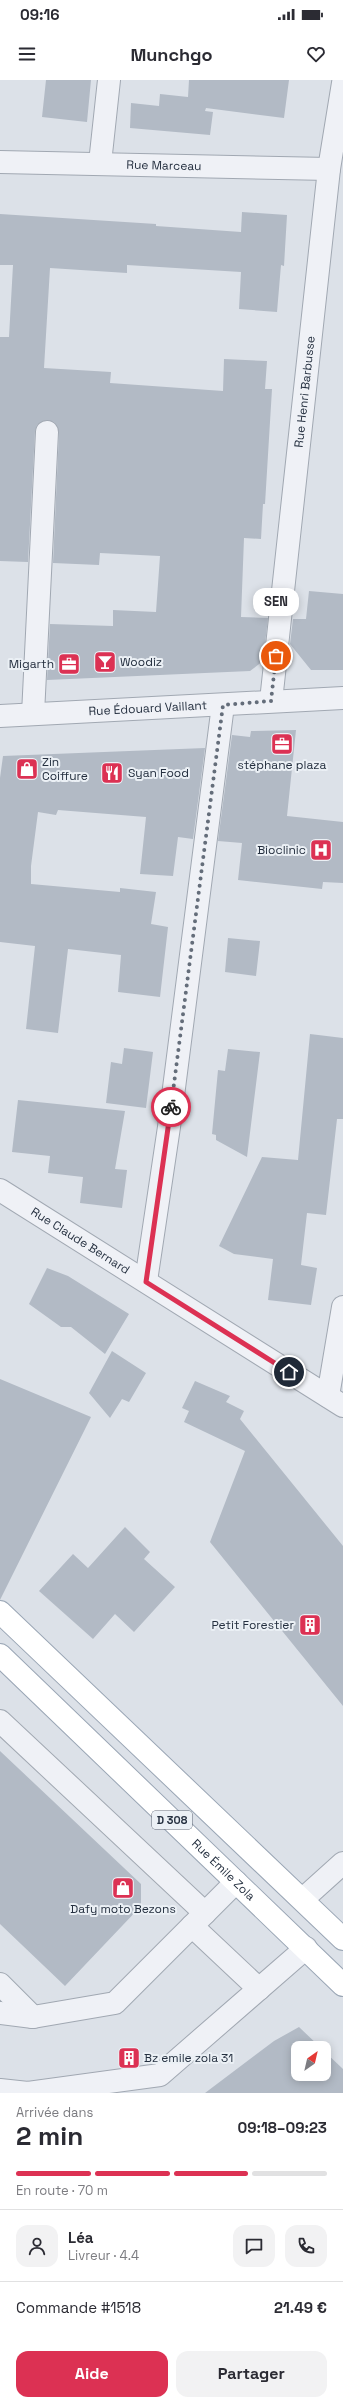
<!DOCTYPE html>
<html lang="fr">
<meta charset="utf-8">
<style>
body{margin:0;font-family:"Space Grotesk",sans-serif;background:#f2f2f3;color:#2b2b33;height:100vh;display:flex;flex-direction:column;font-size:15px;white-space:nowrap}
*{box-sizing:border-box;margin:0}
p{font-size:13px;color:#7c7c81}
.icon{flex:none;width:22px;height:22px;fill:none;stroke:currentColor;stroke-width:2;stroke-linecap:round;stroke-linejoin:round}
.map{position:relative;height:2013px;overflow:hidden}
.sheet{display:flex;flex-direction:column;background:#fff;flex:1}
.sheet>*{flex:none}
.needle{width:26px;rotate:34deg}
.tools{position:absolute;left:291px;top:1961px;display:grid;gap:8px}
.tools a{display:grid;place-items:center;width:40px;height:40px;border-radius:8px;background:#fff;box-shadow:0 2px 10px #0003;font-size:20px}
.pin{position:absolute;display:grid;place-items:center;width:34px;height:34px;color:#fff;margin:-17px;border:2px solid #fff;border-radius:50%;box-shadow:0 1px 4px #0007}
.courier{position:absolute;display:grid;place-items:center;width:40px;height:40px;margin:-20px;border:3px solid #dc3153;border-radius:50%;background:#fff;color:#222;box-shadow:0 1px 5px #0007}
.bubble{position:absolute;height:28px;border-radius:12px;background:#fff;box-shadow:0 2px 10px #0003;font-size:13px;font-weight:600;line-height:28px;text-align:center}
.headline em{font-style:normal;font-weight:600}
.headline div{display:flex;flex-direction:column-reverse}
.headline{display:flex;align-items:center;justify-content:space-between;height:68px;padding:0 16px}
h1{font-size:26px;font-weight:600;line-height:30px}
.bar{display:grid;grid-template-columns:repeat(4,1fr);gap:6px 4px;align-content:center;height:48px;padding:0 16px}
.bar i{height:5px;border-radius:3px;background:#e1e1e2}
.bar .selected{background:#dc3153}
.bar p{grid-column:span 4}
.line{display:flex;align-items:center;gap:10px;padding:0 16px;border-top:1px solid #e1e1e2}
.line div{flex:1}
.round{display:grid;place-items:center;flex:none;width:42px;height:42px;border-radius:12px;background:#f2f2f3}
.action{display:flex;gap:8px;margin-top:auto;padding:8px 16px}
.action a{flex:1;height:46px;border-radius:12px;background:#dc3153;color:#fff;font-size:16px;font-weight:600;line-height:46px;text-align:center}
.action a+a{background:#f2f2f3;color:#2b2b33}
.status{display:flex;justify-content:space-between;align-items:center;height:28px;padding:0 20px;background:#fff;direction:ltr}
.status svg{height:11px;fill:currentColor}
header{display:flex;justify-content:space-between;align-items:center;height:52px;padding:0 16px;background:#fff;font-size:18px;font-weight:600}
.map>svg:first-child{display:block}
</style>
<div class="status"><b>09:16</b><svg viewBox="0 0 49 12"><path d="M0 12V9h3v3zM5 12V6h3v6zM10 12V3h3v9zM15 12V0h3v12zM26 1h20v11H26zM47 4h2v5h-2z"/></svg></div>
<header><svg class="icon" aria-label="menu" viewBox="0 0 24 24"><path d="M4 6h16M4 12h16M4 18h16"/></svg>Munchgo<svg class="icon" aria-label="heart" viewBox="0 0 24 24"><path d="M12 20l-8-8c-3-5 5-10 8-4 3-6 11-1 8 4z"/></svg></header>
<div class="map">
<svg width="343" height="2013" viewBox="0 0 343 2013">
<rect width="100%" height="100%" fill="#dce1e8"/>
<path fill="#b2bac5" d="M46,0h45l-4,42 -45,-5z
M189,0h100l-5,38 -78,-10 -1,3 8,1 -3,23 -80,-7 1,-25 28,3 1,-12 28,3z
M242,132l45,3 -3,51 -3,-1 -4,47 -38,-3 2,-37 -114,-7v8l-77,-5 -6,100 67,4 -1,11 113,8 1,-32 43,2 -2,28h7l-7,115h-2l-2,35 -17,-1 -3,79 27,1 -5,43 -13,10 -203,9 3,-56 63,2v-16l43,2 4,-56 -60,-3 -1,12 -46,-2 6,-130 -5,-11 -7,-2 -10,5 -2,6 -7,131 -28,-1v-224h9l4,-72h-13v-51l156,10v2l85,6z
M309,511l34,3v76h-32l-21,-26 3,-25h13z
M296,650l-9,86 56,6v61l-20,-1 -1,7 -84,-9 4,-37 -24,-2 14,-106 18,2 1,-6z
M205,668l-12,91 -15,-2 -5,39 -33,-2 6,-57 -88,-7 -2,5 -18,-3 -7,54v18l89,8v-4l36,4 -5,32 17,3 -8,70 -42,-5 3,-37 -53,-6 -10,84 -32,-4 9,-83 -35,-4v-164l3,-22z
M228,858l32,3 -4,35 -31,-4z
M310,954l33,4v81h-6l-11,96 -19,-2 -6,52 16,3 -6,37 -43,-5 5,-41 -39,-5 -15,-8 43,-89 36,3z
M124,968l29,4 -7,56 -40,-5 5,-41 11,2z
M228,969l32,3 -13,105 -31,-17v-5l-4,-1 6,-64 7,1z
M18,1020l107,11 -10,58 12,1 -5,38 -42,-5 3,-26 -35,-4 2,-17 -38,-4z
M47,1188l21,8 61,38 -24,40 -34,-27h-10l-32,-23z
M112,1271l34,22 -17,29 -7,-3 -12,19 -21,-25z
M0,1299l91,38 -91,183z
M195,1301l35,15 -4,6 18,9 -4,8 103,127v160l-133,-164 35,-91 -61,-29 5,-11 -7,-3z
M125,1447l25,25 -6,7 31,28 -41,45 -19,-18 -22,25 -54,-48 34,-37 15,14z
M0,1671l141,133v22l-76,80 -65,-62z
M299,1947l22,21h-23v26h26v-23l19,18v24h-138l69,-52z"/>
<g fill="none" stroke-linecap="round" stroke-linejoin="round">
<g stroke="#a1a8b2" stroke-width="24">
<g id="minor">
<path id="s1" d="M0,82l329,7"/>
<path d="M100,83l9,-83"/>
<path id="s2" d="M271,621l58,-532 14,-86"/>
<path d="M33,634l14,-282"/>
<path id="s3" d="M0,636l343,-18"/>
<path id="s4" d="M0,1110l343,216"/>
<path d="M146,1201l23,-154 54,-422"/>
<path d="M328,1316l15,-89"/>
<path d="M0,1641l205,192"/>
<path d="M303,1819l40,-36"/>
<path d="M192,1846l67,63"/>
<path d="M0,1904l33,33"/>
<path d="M0,1933l33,4 82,-14 121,-121"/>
<path d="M0,2010l28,3 132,-18 146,-127"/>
</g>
</g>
<g stroke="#9aa6b5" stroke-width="24">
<g id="major">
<path d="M0,1532l343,327"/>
<path id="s5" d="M0,1575l343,330"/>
</g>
</g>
<use href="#minor" stroke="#eff1f6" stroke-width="22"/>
<use href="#major" stroke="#fff" stroke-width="22"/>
</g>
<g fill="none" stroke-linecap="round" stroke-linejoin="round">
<path stroke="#646d7a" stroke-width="4" stroke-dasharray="0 7.2" d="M171,1027l52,-402 48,-4 5,-45"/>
<path stroke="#dc3153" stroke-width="5" d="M171,1027l-25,175 143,90"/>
</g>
<defs>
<g id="bar-square" transform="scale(1.15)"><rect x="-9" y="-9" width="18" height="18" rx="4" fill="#dc3153" stroke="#ebf0f5"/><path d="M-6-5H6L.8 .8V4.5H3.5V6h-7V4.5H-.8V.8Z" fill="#fff"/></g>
<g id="office-square" transform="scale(1.15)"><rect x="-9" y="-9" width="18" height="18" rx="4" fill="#dc3153" stroke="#ebf0f5"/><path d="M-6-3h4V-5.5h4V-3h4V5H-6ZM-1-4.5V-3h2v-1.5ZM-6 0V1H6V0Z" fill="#fff"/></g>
<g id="shop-square" transform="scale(1.15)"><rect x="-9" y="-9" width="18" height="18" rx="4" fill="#dc3153" stroke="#ebf0f5"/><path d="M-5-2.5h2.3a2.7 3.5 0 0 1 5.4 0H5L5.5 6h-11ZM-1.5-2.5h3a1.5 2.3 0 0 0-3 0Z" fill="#fff"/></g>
<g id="restaurant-square" transform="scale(1.15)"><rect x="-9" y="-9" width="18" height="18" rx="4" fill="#dc3153" stroke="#ebf0f5"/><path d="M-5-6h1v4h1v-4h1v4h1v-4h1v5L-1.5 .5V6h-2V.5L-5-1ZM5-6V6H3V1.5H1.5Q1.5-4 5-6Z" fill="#fff"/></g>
<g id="hospital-square" transform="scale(1.15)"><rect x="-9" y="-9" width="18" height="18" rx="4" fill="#dc3153" stroke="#ebf0f5"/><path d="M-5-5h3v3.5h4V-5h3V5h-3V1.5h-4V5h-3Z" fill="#fff"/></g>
<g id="building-square" transform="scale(1.15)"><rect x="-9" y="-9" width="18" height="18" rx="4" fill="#dc3153" stroke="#ebf0f5"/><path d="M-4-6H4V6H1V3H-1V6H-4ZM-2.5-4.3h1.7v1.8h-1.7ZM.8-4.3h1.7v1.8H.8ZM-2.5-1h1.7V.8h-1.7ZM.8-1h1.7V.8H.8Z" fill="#fff"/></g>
</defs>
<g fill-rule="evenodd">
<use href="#bar-square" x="105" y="582"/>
<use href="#office-square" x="69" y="584"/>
<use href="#office-square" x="282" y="664"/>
<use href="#shop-square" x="27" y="689"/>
<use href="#restaurant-square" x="112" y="693"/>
<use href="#hospital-square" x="321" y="770"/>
<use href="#building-square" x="310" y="1545"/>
<use href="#shop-square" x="123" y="1808"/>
<use href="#building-square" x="129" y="1978"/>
</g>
<g text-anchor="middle" stroke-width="4" stroke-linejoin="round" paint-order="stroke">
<rect fill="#ebf0f5" stroke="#606976" stroke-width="1" x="152" y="1731" width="40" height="18" rx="3"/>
<g font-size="11" font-weight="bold" fill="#242f3f">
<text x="172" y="1744">D 308</text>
</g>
<g font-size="12" fill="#242f3f" stroke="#ebf0f5">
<text dy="4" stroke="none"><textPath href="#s1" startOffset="164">Rue Marceau</textPath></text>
<text dy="4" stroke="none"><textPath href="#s2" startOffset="311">Rue Henri Barbusse</textPath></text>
<text dy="4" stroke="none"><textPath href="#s3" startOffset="148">Rue Édouard Vaillant</textPath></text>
<text dy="4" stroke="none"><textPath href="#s4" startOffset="95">Rue Claude Bernard</textPath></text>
<text dy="4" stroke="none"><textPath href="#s5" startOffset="310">Rue Émile Zola</textPath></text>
</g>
<g font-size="12" fill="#242f3f" stroke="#ebf0f5" text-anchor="start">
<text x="120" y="586">Woodiz</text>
<text x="54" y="588" text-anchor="end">Migarth</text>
<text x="42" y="686">Zin<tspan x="42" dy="14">Coiffure</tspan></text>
<text x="282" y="689" text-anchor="middle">stéphane plaza</text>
<text x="128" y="697">Syan Food</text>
<text x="306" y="774" text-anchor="end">Bioclinic</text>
<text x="294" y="1549" text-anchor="end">Petit Forestier</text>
<text x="123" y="1833" text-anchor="middle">Dafy moto Bezons</text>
<text x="144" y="1982">Bz emile zola 31</text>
</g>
</g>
</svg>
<div class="tools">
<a><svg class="needle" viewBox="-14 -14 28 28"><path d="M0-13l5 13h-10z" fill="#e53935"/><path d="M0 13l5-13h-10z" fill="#7c7c81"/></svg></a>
</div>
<div class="pin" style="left:276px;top:576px;background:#ea580c"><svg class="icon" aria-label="bag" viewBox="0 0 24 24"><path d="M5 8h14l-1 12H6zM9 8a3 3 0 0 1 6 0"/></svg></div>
<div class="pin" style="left:289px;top:1292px;background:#1f2937"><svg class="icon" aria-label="home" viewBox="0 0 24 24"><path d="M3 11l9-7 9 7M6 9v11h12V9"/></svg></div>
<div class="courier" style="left:171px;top:1027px"><svg class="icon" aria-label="bike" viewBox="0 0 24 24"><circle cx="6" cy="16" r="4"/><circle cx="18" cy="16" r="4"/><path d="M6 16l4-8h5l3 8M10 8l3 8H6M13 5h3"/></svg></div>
<div class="bubble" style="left:253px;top:508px;width:46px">SEN</div>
</div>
<section class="sheet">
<div class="headline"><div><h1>2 min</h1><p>Arrivée dans</p></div><em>09:18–09:23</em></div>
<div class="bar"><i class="selected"></i><i class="selected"></i><i class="selected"></i><i></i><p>En route · 70 m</p></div>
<div class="line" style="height:72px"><a class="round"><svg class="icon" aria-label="person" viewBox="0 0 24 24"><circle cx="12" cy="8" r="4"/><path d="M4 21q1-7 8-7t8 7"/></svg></a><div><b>Léa</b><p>Livreur · 4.4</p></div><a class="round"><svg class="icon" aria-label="chat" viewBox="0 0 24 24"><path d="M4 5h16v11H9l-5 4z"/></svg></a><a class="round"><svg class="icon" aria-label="phone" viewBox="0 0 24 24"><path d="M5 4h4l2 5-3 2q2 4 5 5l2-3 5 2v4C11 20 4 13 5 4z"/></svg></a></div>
<div class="line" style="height:52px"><div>Commande #1518</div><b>21.49 €</b></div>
<div class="action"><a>Aide</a><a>Partager</a></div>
</section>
